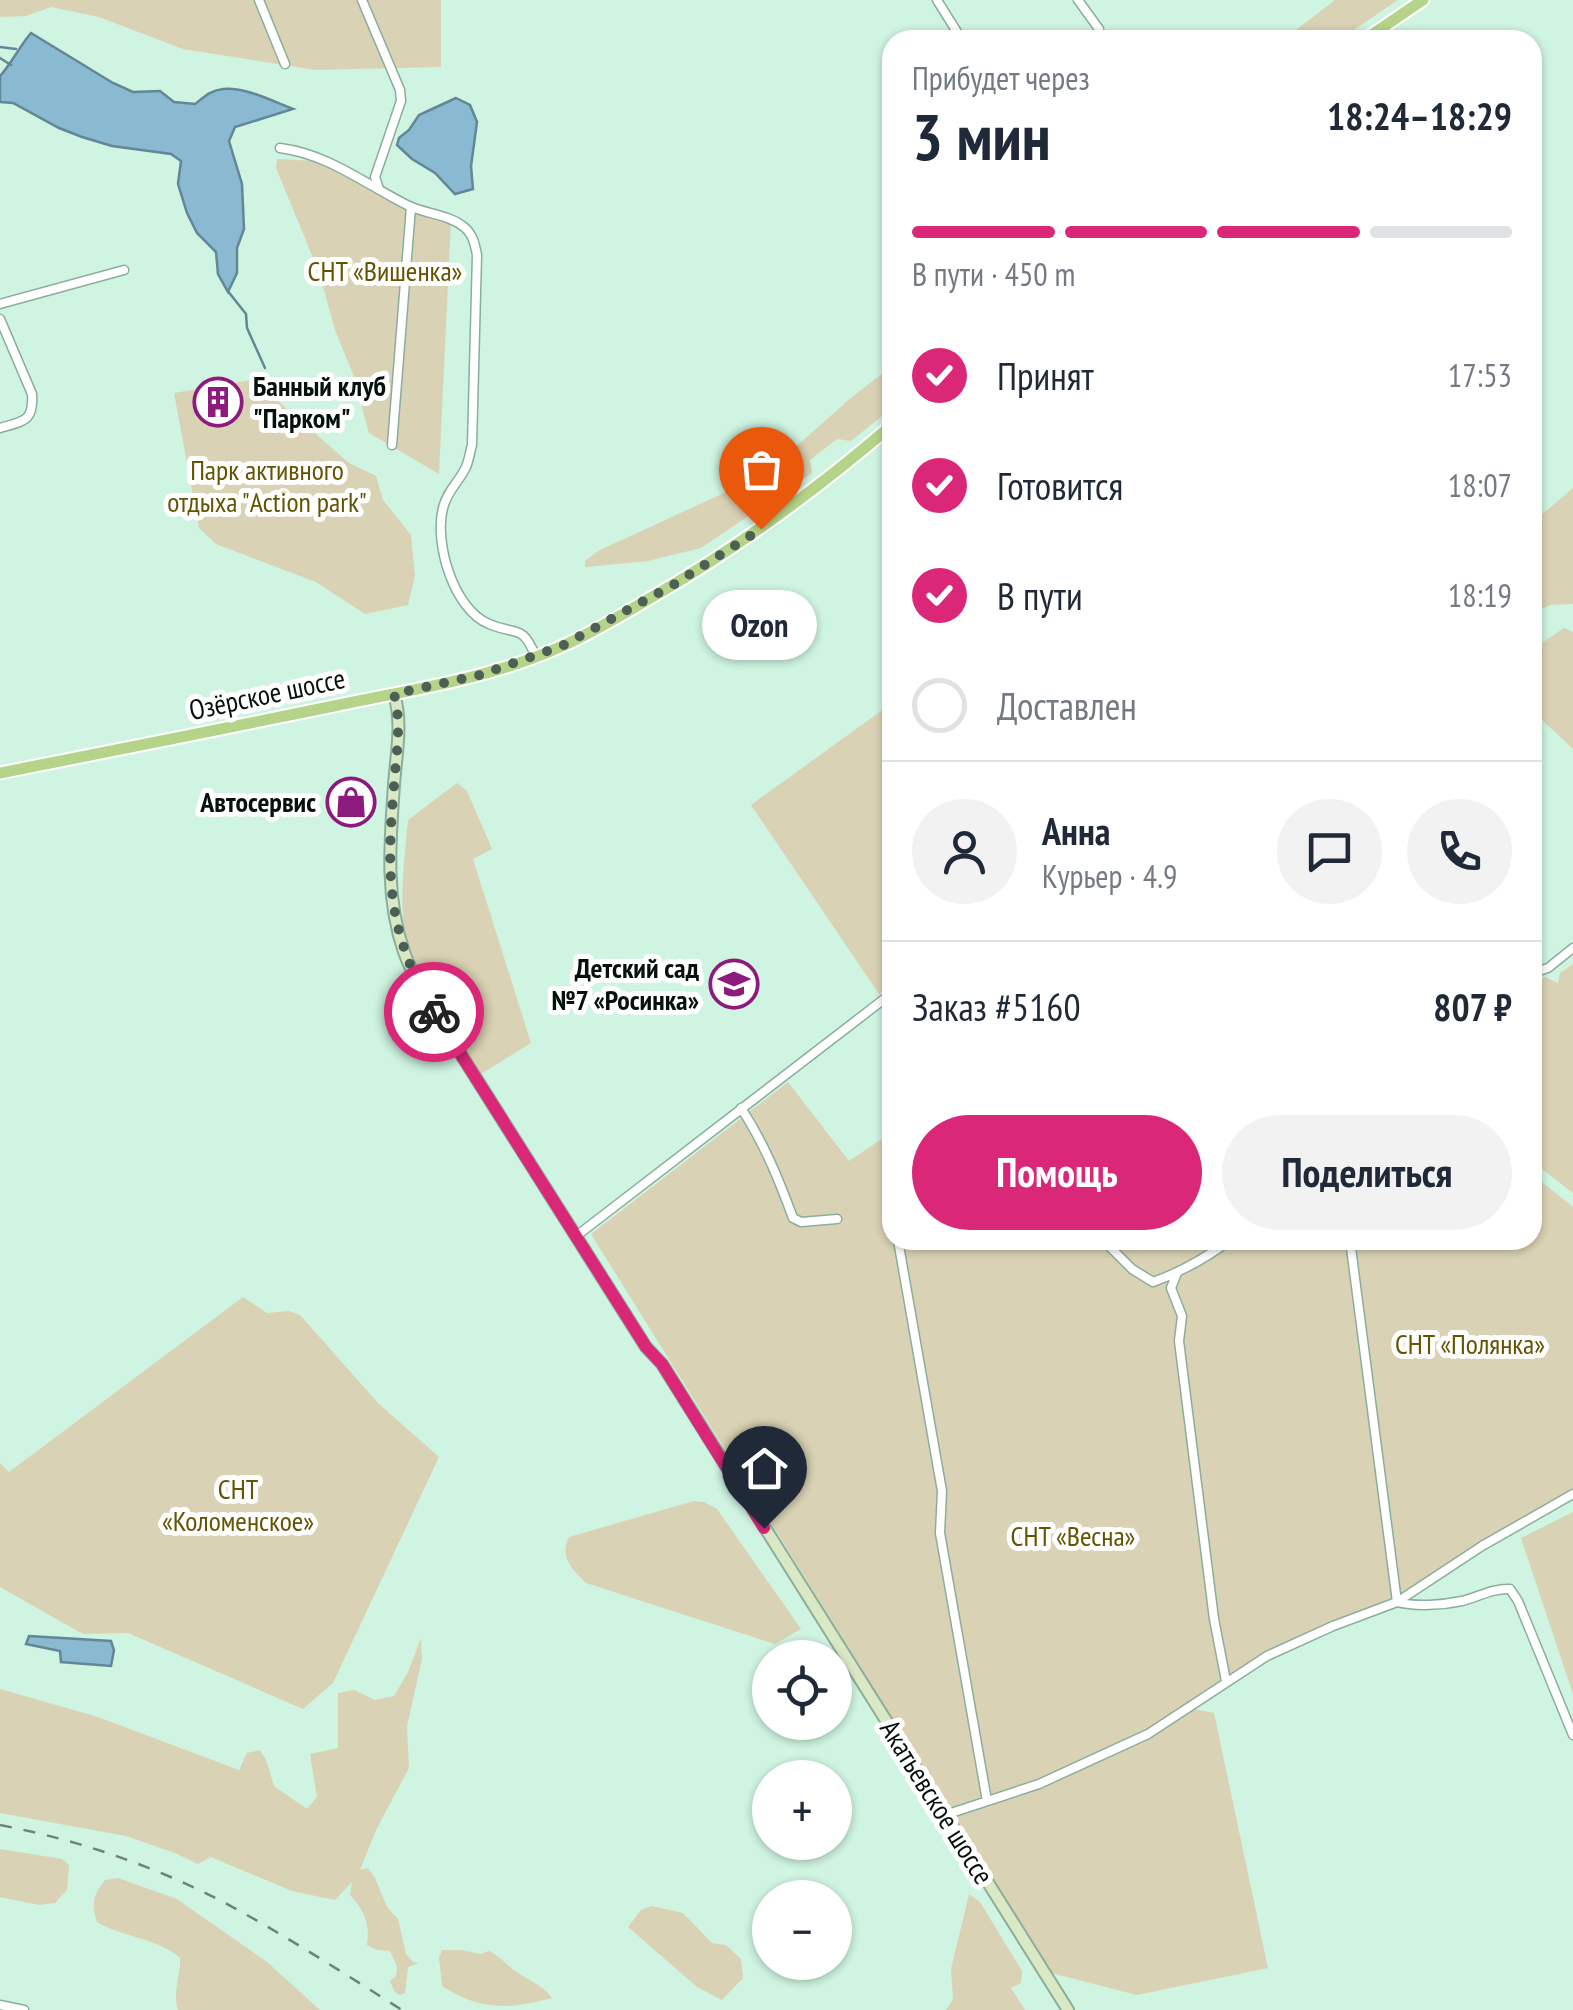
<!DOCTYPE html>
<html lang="ru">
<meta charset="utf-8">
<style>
body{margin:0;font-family:"PT Sans Narrow",sans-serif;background:#f2f2f3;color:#1f2937;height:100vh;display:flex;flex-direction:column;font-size:38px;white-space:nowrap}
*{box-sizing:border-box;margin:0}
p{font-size:32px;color:#747a83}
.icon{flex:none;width:55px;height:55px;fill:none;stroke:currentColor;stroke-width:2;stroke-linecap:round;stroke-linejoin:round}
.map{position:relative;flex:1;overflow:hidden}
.details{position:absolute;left:882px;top:30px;width:660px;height:1220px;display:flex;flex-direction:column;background:#fff;border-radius:30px;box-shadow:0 2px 8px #0004}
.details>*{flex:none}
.fabs{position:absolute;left:752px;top:1640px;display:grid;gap:20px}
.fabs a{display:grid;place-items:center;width:100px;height:100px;border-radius:50%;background:#fff;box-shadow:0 2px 8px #0004;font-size:50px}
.pin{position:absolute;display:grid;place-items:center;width:85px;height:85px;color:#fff;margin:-102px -42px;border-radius:50% 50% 50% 0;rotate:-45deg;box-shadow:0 0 10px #0007}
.pin .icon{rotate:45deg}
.courier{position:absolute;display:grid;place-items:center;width:100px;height:100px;margin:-50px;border:8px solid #db2777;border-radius:50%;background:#fff;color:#222;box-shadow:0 2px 12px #0007}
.bubble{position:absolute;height:70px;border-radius:35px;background:#fff;box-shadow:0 2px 8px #0004;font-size:32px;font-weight:800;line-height:70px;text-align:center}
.summary em{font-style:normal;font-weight:800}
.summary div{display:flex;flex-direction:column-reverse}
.summary{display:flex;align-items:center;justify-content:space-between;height:170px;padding:0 30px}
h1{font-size:65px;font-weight:800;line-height:75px}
.bar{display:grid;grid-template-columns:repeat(4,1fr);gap:15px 10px;align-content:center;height:120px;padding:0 30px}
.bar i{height:12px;border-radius:8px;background:#e0e1e3}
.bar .active{background:#db2777}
.bar p{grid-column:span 4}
.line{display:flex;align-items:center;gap:25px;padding:0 30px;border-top:2px solid #e0e1e3}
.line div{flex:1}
.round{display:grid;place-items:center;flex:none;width:105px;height:105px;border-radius:52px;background:#f2f2f3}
ol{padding:0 30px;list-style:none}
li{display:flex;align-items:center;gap:30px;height:110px}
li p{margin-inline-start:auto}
li .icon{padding:10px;border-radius:50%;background:#db2777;color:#fff;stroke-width:4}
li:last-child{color:#747a83}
li i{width:55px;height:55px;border:5px solid #e0e1e3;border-radius:50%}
.primary-button{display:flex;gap:20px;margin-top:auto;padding:20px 30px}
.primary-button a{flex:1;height:115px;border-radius:60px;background:#db2777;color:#fff;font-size:40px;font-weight:800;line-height:115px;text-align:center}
.primary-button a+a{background:#f2f2f3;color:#1f2937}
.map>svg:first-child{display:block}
</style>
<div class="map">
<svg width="1573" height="2010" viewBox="0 0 1573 2010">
<rect width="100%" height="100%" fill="#cff4e1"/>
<path fill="#dad2b4" d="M0,0h441v67l-125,3 -133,-21 -84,-32 -48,-10 -25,9 -26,1z
M1335,0h63l-59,40h-56z
M277,159l39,2 94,51 41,8 -12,254 -70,-41 -16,-59 -18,-44 -16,-58 -43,-104z
M892,366v42l-41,33 -14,-2 -27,21 2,13 -111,75 -53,13 -63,6v-6l13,-10 167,-77 87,-77z
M264,378l6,16 79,69 27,13 7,24 28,35 4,41 -7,29 -43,9 -49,-32 -100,-38 -17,-16 -25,-135z
M1573,488v116l-22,1 -18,7v-90z
M1564,628l9,4v117l-34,-32 -6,2v-70z
M892,703v281l-13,10 -128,-189z
M457,783l10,8 25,58 -19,10 58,184 -50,31c-26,-41 -58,-82 -73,-129 -11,-34 -3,-90 0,-125z
M1573,964v229l-40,-31 -1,-177 13,-8 13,6 2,-10z
M788,1082l61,79 43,-29v108h640l1,-65 40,32v287l-176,108 -130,54 -78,52 25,5 54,255 -131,27 -86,-22 -460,-739z
M243,1297l24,16 22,-2 11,4 78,88 61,54 -106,226 -30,26 -175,-76 -45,1 -83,-47v-124l9,9z
M694,1501l10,1 13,7 84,120 -26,15 -189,-61c-14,-14 -27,-26 -17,-46z
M1573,1512v182l-52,-156z
M421,1638l1,21 -15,67 2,42 -33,62 -16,40 8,-2 7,10 12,29 11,12 8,35 7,8 6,1 -11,4 -3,26 -5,2 -6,-4 -4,-10 6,-5 1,-9 -7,-16 -13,-1 -10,-5c3,-21 -2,-34 -17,-50l2,-13 -17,18 -43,-9 -81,-34 -13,7 -23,-11 -49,-17 -126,-23v-124l98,28 141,53 8,-17 13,-3 6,10 8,26 33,23 10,-12 -7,-43 28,-6v-55l16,-3 21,10 19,-4 14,-24z
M0,1849l62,10 7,6 -2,25 -12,13 -16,2 -39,-8z
M118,1878l59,21 90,63 53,48h-142c-6,-15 3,-36 2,-52 -20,-19 -58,-21 -83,-36 -6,-18 -4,-27 8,-42z
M969,1894l11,8 42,69 -1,12 -10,5 14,22h-79l7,-11 -2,-30z
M652,1906l31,7 29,30 14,2 15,14 2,19 -21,22 -25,-13 -69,-60 13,-17z
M442,1950h19l20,4 8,-3c12,6 17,14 28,21 12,9 26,13 35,26 -44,12 -73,12 -110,-12l-3,-28z"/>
<path fill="#8ab9d2" stroke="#628796" stroke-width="2.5" d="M31,33l82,50 20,9 27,-1 14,11 21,2c9,-7 16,-14 28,-15 23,-2 49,12 70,20l-58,18 -6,14 13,43 2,45 -7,19v25l-9,19 -10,-18 -2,-22 -19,-19 -10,-20 -9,-29 3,-23 -10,-7 -59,-8 -30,-9 -23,-9 -46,-25 -13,-1v-26c12,-13 19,-29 31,-43z
M456,98l14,7 7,17 -6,44 2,23 -18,5 -20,-21 -23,-14 -15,-14 2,-7 10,-8 10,-15z
M29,1636l82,5 3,9 -3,16 -50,-4 -1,-11 -34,-7z"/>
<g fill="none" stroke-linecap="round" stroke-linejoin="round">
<path stroke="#628796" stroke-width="2.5" d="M0,47l16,2
M0,58l11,7
M227,290l19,24 1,14 18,40"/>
<g stroke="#8bae9c" stroke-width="11">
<path id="minor" d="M259,0l26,64
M362,0l38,90 1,11 -26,76 4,12
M937,0l25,40
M1078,0l21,29
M280,148c48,6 85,36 127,57 18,9 41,9 57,22 9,7 11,18 13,28l-5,190c-2,7 -3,15 -6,22 -7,15 -19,24 -23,41 -9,34 10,101 46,116 28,12 33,-1 47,33
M0,304l124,-34
M0,319l32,75c2,28 -9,27 -32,34
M392,445l19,-238
M1532,973l16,-5 25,-20
M741,1108c23,35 38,72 52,110l8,4 36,-3
M575,1237l317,-244
M898,1240l44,251 -2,42 47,268
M1103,1240l29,29 21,13c28,-10 53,-24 77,-42
M1350,1240l47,362
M1177,1273l-6,15 11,28 -3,25 35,278 12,62
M1397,1602c19,5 46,3 65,-1 16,-4 31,-13 48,-12l8,12 55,134
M951,1813l88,-29 109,-50 119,-78 66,-30 64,-24 85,-56 91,-52
M0,2005l24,5"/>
</g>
<g stroke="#8bae9c" stroke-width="14">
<path id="secondary" d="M394,694c9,30 2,60 0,91 -4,57 -9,112 10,167 7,20 18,37 27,55l215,340 16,17 406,646"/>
</g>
<g stroke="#fff" stroke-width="15">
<path id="primary" d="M1364,40l59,-40
M0,773c111,-22 223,-44 334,-67 75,-16 155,-27 226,-59 30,-13 58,-30 87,-47 88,-50 168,-109 245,-175"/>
</g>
<use href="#minor" stroke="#fff" stroke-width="8"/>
<use href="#secondary" stroke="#dae9c4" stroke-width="10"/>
<use href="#primary" stroke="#b6d489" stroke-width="11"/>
<path stroke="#6b8477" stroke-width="2.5" stroke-dasharray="12 12" stroke-linecap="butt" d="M0,1825c83,16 164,44 238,85 56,31 110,66 164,100"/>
</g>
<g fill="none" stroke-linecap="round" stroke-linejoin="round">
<path stroke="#4c6056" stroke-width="10" stroke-dasharray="0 18" d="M434,1012c-47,-79 -48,-137 -40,-226 2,-31 8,-62 0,-92l86,-19 82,-29 111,-61 88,-56"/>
<path stroke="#db2777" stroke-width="12" d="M434,1012l212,335 16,17 102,164"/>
</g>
<defs>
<g id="building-ring" transform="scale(2.5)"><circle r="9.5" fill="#fff" stroke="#8d1b7e" stroke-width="1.5"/><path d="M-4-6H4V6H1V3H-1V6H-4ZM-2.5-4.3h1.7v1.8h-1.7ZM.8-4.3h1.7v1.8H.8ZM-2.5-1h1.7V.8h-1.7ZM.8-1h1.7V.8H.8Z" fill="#8d1b7e"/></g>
<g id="shop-ring" transform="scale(2.5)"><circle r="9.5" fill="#fff" stroke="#8d1b7e" stroke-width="1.5"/><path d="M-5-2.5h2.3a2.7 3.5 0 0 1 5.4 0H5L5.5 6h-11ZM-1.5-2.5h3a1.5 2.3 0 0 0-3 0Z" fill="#8d1b7e"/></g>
<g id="school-ring" transform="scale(2.5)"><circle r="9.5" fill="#fff" stroke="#8d1b7e" stroke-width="1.5"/><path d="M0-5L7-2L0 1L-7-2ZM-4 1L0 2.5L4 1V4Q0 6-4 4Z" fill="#8d1b7e"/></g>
</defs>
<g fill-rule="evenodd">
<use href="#building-ring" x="218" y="402"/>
<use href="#shop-ring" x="351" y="802"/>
<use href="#school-ring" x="734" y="984"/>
</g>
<g text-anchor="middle" stroke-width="10" stroke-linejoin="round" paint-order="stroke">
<g font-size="28" fill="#655301" stroke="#fff">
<text x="385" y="281">СНТ «Вишенка»</text>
<text x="267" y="480">Парк активного<tspan x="267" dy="32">отдыха "Action park"</tspan></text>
<text x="1470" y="1354">СНТ «Полянка»</text>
<text x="238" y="1499">СНТ<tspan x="238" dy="32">«Коломенское»</tspan></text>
<text x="1073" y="1546">СНТ «Весна»</text>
</g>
<g font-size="28" font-weight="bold" fill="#05110b" stroke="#fff" text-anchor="end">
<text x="253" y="396" text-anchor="start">Банный клуб<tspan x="253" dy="32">"Парком"</tspan></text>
<text x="316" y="812">Автосервис</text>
<text x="699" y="978">Детский сад<tspan x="699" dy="32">№7 «Росинка»</tspan></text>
</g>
<g font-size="28" fill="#05110b" stroke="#fff">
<text transform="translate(267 694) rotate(-12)" y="10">Озёрское шоссе</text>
<text transform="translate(937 1802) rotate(58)" y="10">Акатьевское шоссе</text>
</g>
</g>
</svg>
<div class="fabs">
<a><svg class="icon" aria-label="locate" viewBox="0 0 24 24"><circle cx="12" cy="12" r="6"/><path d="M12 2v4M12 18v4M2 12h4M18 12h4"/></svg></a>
<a>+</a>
<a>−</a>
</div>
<div class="pin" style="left:761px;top:529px;background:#ea580c"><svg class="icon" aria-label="bag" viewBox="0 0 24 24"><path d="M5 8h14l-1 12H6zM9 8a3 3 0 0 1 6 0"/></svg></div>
<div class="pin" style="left:764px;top:1528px;background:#1f2937"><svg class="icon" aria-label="home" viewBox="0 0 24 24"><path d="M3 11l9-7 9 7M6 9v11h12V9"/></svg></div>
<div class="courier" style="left:434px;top:1012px"><svg class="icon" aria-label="bike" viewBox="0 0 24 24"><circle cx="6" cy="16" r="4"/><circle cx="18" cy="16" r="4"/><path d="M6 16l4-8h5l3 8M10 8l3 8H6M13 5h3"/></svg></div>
<div class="bubble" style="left:702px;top:590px;width:115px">Ozon</div>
<section class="details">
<div class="summary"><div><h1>3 мин</h1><p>Прибудет через</p></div><em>18:24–18:29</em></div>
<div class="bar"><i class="active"></i><i class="active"></i><i class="active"></i><i></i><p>В пути · 450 m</p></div>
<ol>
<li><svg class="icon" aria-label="check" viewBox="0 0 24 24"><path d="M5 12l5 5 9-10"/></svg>Принят<p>17:53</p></li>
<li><svg class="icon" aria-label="check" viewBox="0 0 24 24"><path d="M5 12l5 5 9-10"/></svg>Готовится<p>18:07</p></li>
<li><svg class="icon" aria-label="check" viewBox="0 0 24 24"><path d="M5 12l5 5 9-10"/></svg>В пути<p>18:19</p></li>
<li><i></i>Доставлен</li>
</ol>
<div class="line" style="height:180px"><a class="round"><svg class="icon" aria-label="person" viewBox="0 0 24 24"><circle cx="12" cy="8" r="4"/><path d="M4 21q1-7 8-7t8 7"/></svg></a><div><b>Анна</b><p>Курьер · 4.9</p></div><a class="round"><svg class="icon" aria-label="chat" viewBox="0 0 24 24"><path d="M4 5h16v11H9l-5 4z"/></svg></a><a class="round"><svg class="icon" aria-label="phone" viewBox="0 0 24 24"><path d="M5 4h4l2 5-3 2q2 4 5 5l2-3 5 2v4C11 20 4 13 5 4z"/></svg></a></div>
<div class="line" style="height:130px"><div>Заказ #5160</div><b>807 ₽</b></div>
<div class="primary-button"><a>Помощь</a><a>Поделиться</a></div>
</section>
</div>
